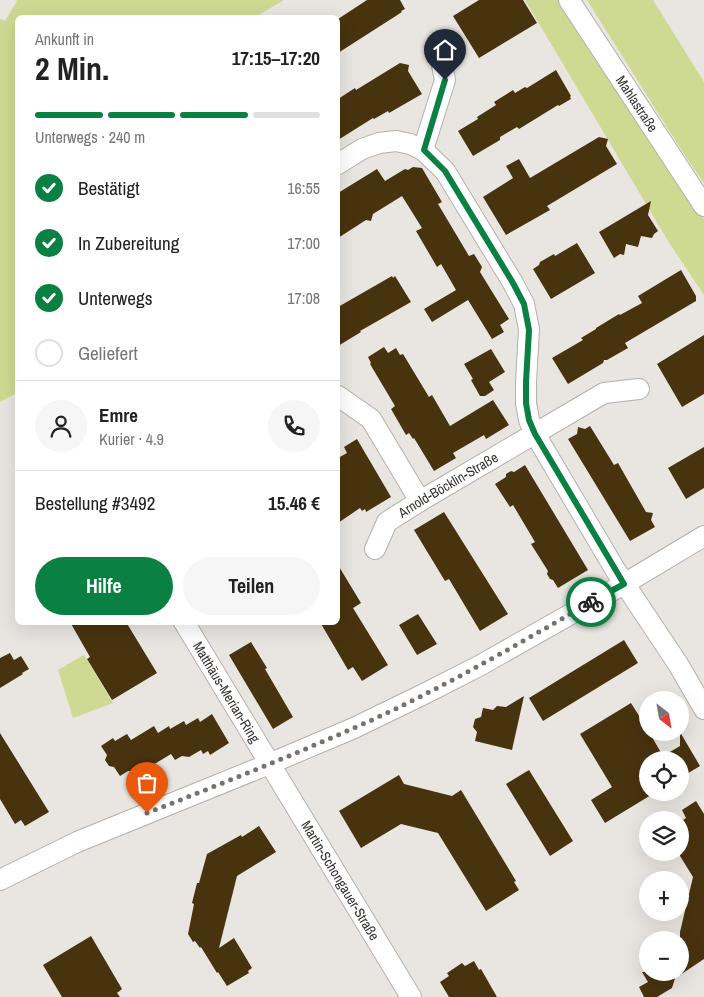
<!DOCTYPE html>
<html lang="de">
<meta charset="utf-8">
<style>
body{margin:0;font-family:"Archivo Narrow",sans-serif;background:#f6f6f6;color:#222;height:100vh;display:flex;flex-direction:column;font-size:19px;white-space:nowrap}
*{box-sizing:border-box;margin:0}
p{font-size:16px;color:#767676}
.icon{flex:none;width:28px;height:28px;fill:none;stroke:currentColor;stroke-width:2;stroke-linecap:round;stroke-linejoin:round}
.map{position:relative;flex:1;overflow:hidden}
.panel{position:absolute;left:15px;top:15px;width:325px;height:610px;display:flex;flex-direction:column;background:#fff;border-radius:8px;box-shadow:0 5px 20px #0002}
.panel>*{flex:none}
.needle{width:32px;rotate:149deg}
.tools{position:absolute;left:639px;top:691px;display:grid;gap:10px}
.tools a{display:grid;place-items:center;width:50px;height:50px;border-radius:50%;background:#fff;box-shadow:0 5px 20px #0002;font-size:25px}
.pin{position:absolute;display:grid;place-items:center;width:42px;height:42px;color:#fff;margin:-51px -21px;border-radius:50% 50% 50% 0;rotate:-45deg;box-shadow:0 0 5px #0007}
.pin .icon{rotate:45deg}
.courier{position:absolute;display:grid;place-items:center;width:50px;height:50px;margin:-25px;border:4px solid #0b8043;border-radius:50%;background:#fff;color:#222;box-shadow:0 1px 6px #0007}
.headline em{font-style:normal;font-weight:700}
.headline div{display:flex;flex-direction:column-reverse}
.headline{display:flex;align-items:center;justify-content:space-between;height:85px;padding:0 20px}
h1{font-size:32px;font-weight:700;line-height:38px}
.bar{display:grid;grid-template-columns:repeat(4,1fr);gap:8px 5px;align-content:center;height:60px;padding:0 20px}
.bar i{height:6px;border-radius:4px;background:#e0e0e0}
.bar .current{background:#0b8043}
.bar p{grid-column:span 4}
.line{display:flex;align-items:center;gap:12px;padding:0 20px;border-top:1px solid #e0e0e0}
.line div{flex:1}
.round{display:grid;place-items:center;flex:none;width:52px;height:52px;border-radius:26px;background:#f6f6f6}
ol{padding:0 20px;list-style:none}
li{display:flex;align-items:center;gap:15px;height:55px}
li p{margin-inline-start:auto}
li .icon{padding:5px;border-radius:50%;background:#0b8043;color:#fff;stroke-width:4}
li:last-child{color:#767676}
li i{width:28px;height:28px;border:2px solid #e0e0e0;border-radius:50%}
.cta{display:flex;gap:10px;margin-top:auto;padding:10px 20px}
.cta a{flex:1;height:58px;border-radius:30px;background:#0b8043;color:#fff;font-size:20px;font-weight:700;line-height:58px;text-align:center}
.cta a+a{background:#f6f6f6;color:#222}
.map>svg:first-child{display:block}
</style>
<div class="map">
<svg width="704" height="997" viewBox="0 0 704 997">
<rect width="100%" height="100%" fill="#e9e5e0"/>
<path fill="#ced992" d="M16,0h268l-29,17 -237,1v374l-18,10v-383l5,2 12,-20z
M525,0h34l145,219v76l-36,-54z
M587,0h66l51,82v101l-22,-32z
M84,655l29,48 -40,15 -15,-48z"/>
<path fill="#48330f" d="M367,0h33l5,9 -4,2 1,1 -64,41v-34z
M479,0h44l14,23 -58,35 -26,-42z
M400,63l9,2 -1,6 14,23 -33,19 -1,-2 -14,8 -1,-1 -35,22v-41l17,-11 1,2z
M556,70l15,26 -1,1 1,2 -12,7 -1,-1 -39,24 -2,-2 -17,10v3l-27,16 -15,-25 20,-12 -1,-2 19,-12 -2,-3 19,-12 2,3 10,-6 2,1z
M599,137l9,2 -2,7 11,18 -70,42 3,4 -44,25 -23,-38 30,-19 -7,-12 13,-7 11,19z
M413,167l9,1 20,34 -4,2 31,52 5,-2 8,13 -2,5 29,47 -9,6 4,7 -12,7 -24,-39 -36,22 -8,-13 32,-19 -15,-26 -4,3 -21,-36 6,-3 -20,-32 -29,18 -2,7 -5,-1 -28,18v-45l39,-24 8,12 20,-12 3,1z
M651,201l-3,14 10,16 -4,3 -2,4 -11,-2 -3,11 -12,-3 -2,11 -4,-1 -6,4 -15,-26z
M577,243l18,30 -44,26 -18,-30 6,-4 1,-3 14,-8 1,2z
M681,270l15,26v5l-71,42 3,5 -21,12h-3l-1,3 -35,21 -16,-26 31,-18 -2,-2 15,-9v-1l23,-14 1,1 22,-12 -4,-7z
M392,276l1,2 2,-2 16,26 -51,29 1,1 -23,14v-39z
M704,335v59l-22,13 -25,-43z
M384,347l4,6 8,-5 4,7 3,-1 26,43 3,-2 18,31 43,-26 16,25 -23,14 -2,-4 -31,18 3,5 -22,13 -20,-33 -1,1 -4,-6 -3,2 -15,-26 4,-3 -25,-42 1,-1 -3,-6z
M491,349l14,23 -16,10 5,8 -9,6h-5l-9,-16 2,-1 -9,-15z
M590,426l24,39 4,-2 28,49 7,1 -2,7 4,7 -25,14 -62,-102 9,-5 1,-7 7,2z
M357,439l34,58 -25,15 -1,-3 -3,2 -2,-3 -22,15v-65l9,-5 -3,-6z
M704,447v41l-18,11 -18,-31z
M525,465l63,105 -30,18 -5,-8 -3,-1 -3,-5 1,-3 -17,-27 4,-2 -22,-37 -3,2 -15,-23 11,-7v-3l5,-3 3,1z
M444,512l64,102 -28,17 -31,-52 -4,2 -31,-51z
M338,565l23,38 -8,5 35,57 -26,16 -9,-14 -5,3 -28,-48h18z
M418,614l19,30 -20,11 -18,-30z
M70,622h56l31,51 -45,27 -25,-41 3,-2z
M624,640l14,23 -95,58 -14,-23z
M251,642l16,26 -2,1 28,48 -20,12 -44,-74z
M10,653l4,7 7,-4 8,13 -7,4 1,1 -23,14v-30z
M524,696l-12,54 -37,-9 2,-9 -4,-5 2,-8 6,-2 2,-9 10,2 4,-4 9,1z
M631,703l17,27v2h1l14,24 17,-10v-14l20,34 -20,12v-18h-32v32h8l-51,31 -14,-23 21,-13 -32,-53z
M212,714l17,29 -19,12 -2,-4 -5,3 -2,-4 -12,7 -7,-1 -7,4 -4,-6 -23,14 -3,-3 -6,4 -2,-1 -5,3h-4l-8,5 -6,-9 -5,-1 -4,-6 2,-5 -6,-9 12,-8 2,3 12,-7 4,6 23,-14 4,7 11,-7 1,3 14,-8 2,4 12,-7 2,4z
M0,733l49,79 -24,14 -4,-6 -6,4 -15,-25z
M529,770l44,71 -23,15 -44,-72z
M399,775l5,9 48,12 9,-6 55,91 -2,1 5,8 -33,21 -48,-78 -37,-9 -40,24 -22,-37z
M696,801l8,13v145l-24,16v-43l13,-55 -13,-21v-34l6,-4 -4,-8z
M259,826l17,26 -39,24 -18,72 15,-10 18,30 -4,3 1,2 -22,13 -9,-14 -1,1 -16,-26 -1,1 -5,-7 -2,1 -5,-8 6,-30 -2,-1 5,-20h2l8,-29 34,-19 1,2z
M91,936l31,53 -5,4 3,4h-58l-19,-32z
M474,961l5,9 2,-1 16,28h-48l-9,-15 9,-6 -2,-3 15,-10 3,3z
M642,972h35l-5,16 -15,9h-13l-5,-10 9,-5z"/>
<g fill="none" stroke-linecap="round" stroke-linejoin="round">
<g stroke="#b4b0ab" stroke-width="22">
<g id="minor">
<path id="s1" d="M569,0l135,206"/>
<path d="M423,150l22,-70 -5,-25"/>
<path d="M338,164l24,-15 17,-6 17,-2 14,3 13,6 22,21 68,112 11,21 5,25 -3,53v21l3,17 6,14 81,137 62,93 26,45"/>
<path d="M338,396l33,23 49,82"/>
<path id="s2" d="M375,549l12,-27 33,-21 184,-108 35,-4"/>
<path id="s3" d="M184,622l227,375"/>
<path d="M0,880l77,-38 192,-78 85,-36 72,-35 53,-27 145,-82 80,-48"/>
</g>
</g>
<use href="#minor" stroke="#fff" stroke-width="20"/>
</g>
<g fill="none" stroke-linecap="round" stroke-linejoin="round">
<path stroke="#757370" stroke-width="5" stroke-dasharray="0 9" d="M147,813c69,-27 139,-55 207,-85 82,-36 159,-81 237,-126"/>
<path stroke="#0b8043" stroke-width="6" d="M445,80l-21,70 21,21 68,112 11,21 5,26 -3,52v21l3,17 6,14 6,10 83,140 -33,18"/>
</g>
<g text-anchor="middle" stroke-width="5" stroke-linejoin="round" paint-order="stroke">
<g font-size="14" fill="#373533" stroke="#e9e5e0">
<text dy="5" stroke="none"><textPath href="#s1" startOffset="124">Mahlastraße</textPath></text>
<text dy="5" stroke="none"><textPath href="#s2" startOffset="101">Arnold-Böcklin-Straße</textPath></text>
<text dy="5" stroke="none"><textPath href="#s3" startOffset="82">Matthäus-Merian-Ring</textPath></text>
<text dy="5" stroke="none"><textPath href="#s3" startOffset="302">Martin-Schongauer-Straße</textPath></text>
</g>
</g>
</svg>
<div class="tools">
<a><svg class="needle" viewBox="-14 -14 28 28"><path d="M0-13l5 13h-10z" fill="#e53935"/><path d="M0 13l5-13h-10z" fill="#767676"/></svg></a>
<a><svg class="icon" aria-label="locate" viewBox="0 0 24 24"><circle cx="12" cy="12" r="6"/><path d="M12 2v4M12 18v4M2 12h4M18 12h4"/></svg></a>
<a><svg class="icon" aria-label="layers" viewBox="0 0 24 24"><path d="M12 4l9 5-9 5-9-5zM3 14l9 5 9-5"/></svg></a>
<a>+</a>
<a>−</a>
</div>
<div class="pin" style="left:147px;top:813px;background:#ea580c"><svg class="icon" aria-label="bag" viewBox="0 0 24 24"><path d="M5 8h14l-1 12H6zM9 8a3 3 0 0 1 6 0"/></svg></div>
<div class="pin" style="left:445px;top:80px;background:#1f2937"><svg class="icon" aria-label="home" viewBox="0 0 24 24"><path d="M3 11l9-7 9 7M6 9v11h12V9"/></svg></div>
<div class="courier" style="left:591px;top:602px"><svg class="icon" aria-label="bike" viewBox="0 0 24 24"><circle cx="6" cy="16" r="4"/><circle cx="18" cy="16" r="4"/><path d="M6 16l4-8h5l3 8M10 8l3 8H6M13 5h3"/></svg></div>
<section class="panel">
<div class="headline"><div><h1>2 Min.</h1><p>Ankunft in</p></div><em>17:15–17:20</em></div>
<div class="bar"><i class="current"></i><i class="current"></i><i class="current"></i><i></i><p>Unterwegs · 240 m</p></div>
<ol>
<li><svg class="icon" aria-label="check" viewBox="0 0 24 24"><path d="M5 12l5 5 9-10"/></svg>Bestätigt<p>16:55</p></li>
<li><svg class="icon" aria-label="check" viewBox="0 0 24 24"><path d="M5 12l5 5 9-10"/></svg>In Zubereitung<p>17:00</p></li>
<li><svg class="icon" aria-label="check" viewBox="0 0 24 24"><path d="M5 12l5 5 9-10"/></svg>Unterwegs<p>17:08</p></li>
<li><i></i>Geliefert</li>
</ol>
<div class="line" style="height:90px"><a class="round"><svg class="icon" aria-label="person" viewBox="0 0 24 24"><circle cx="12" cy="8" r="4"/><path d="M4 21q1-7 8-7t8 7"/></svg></a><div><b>Emre</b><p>Kurier · 4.9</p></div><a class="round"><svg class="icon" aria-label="phone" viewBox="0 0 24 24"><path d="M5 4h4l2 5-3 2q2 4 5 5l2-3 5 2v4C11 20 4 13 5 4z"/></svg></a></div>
<div class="line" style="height:65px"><div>Bestellung #3492</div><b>15.46 €</b></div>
<div class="cta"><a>Hilfe</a><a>Teilen</a></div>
</section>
</div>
